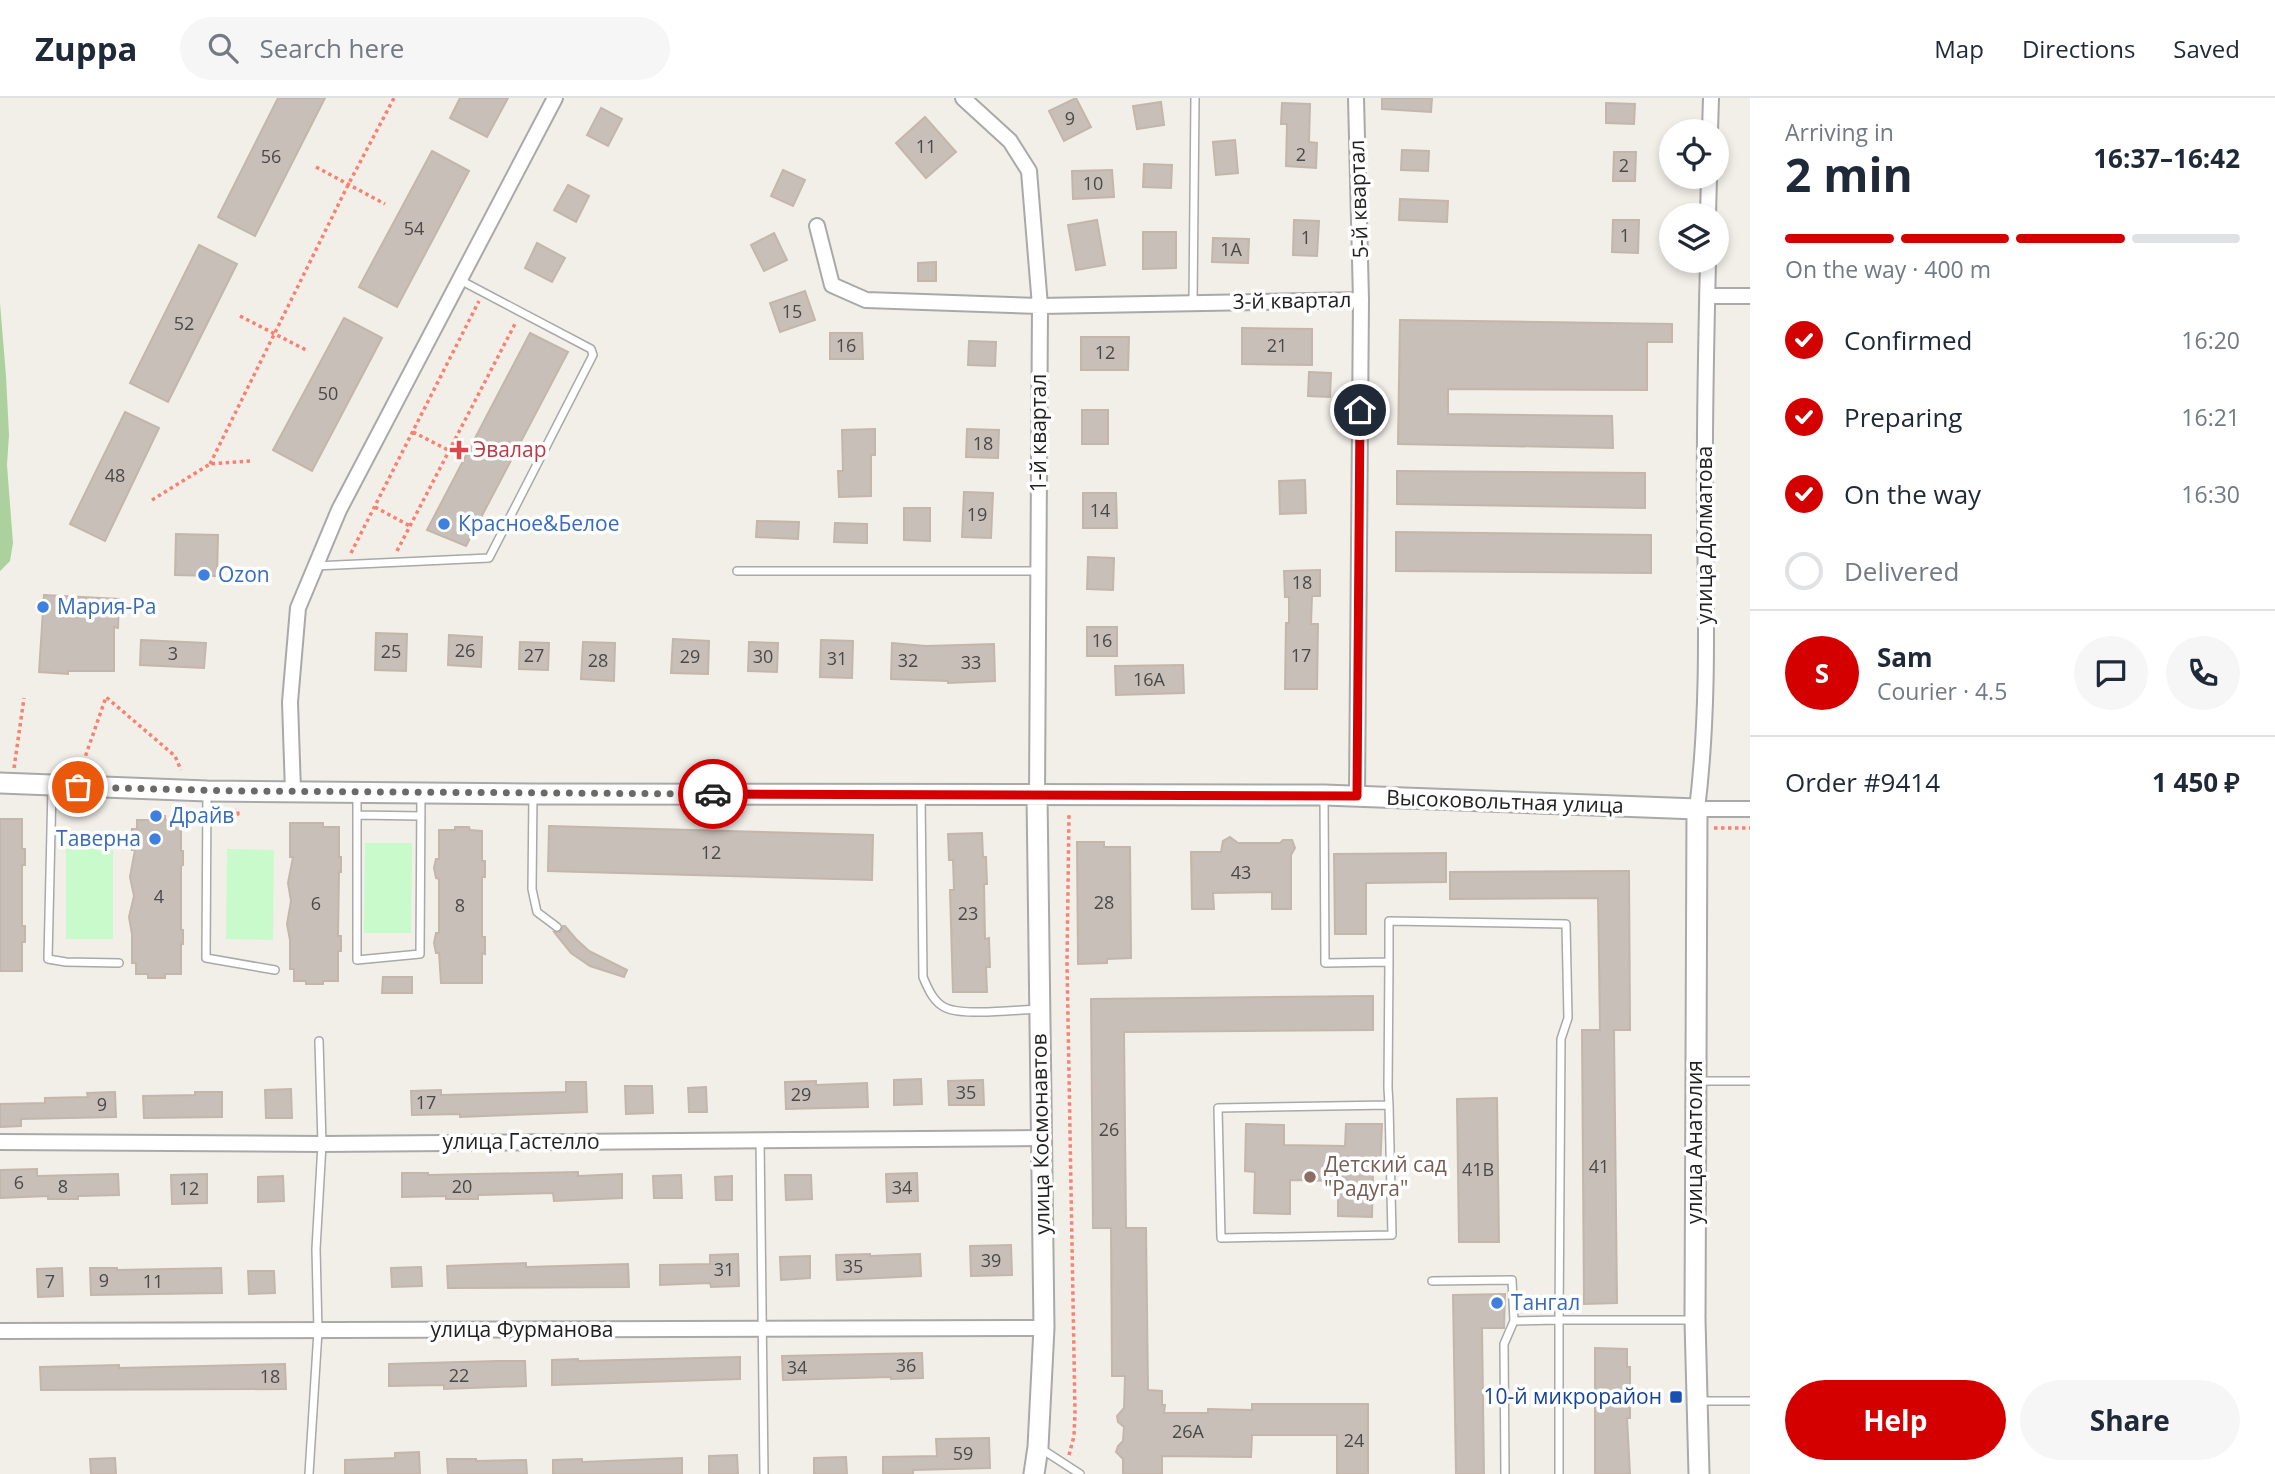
<!DOCTYPE html>
<meta charset="utf-8">
<style>
body{margin:0;font-family:"Open Sans",sans-serif;background:#f6f6f7;color:#1f2937;height:100vh;display:flex;flex-direction:column;font-size:26px;white-space:nowrap}
*{box-sizing:border-box;margin:0}
p{font-size:23px;color:#747a83}
.icon{flex:none;width:38px;height:38px;fill:none;stroke:currentColor;stroke-width:2;stroke-linecap:round;stroke-linejoin:round}
.map{position:relative;flex:1;overflow:hidden}
.side{display:flex;flex-direction:column;background:#fff;width:525px}
.side>*{flex:none}
.fabs{position:absolute;left:1659px;top:21px;display:grid;gap:14px}
.fabs a{display:grid;place-items:center;width:70px;height:70px;border-radius:50%;background:#fff;box-shadow:0 4px 10px #0003;font-size:35px}
.pin{position:absolute;display:grid;place-items:center;width:60px;height:60px;color:#fff;margin:-30px;border:4px solid #fff;border-radius:50%;box-shadow:0 2px 7px #0007}
.courier{position:absolute;display:grid;place-items:center;width:70px;height:70px;margin:-35px;border:5px solid #d40000;border-radius:50%;background:#fff;color:#222;box-shadow:0 2px 9px #0007}
.head em{font-style:normal;font-weight:700}
.head div{display:flex;flex-direction:column-reverse}
.head{display:flex;align-items:center;justify-content:space-between;height:119px;padding:0 35px}
h1{font-size:46px;font-weight:700;line-height:52px}
.bar{display:grid;grid-template-columns:repeat(4,1fr);gap:10px 7px;align-content:center;height:84px;padding:0 35px}
.bar i{height:9px;border-radius:5px;background:#e0e1e3}
.bar .selected{background:#d40000}
.bar p{grid-column:span 4}
.line{display:flex;align-items:center;gap:18px;padding:0 35px;border-top:2px solid #e0e1e3}
.line div{flex:1}
.round{display:grid;place-items:center;flex:none;width:74px;height:74px;border-radius:37px;background:#f6f6f7}
ol{padding:0 35px;list-style:none}
li{display:flex;align-items:center;gap:21px;height:77px}
li p{margin-inline-start:auto}
li .icon{padding:7px;border-radius:50%;background:#d40000;color:#fff;stroke-width:4}
li:last-child{color:#747a83}
li i{width:38px;height:38px;border:4px solid #e0e1e3;border-radius:50%}
.cta{display:flex;gap:14px;margin-top:auto;padding:14px 35px}
.cta a{flex:1;height:80px;border-radius:42px;background:#d40000;color:#fff;font-size:28px;font-weight:700;line-height:80px;text-align:center}
.cta a+a{background:#f6f6f7;color:#1f2937}
header{display:flex;align-items:center;gap:42px;box-sizing:border-box;height:98px;padding:0 35px;background:#fff;border-bottom:2px solid #e0e1e3}
header strong{font-size:33px}
nav{display:flex;gap:38px;margin-inline-start:auto;font-size:24px}
.search{width:490px;height:63px;background:#f6f6f7;display:flex;align-items:center;gap:18px;box-sizing:border-box;padding:0 24px;border-radius:38px;color:#747a83;font-size:26px}
main{display:flex;flex:1;min-height:0}
.map>svg:first-child{display:block}
</style>
<header>
<strong>Zuppa</strong>
<div class="search"><svg class="icon" aria-label="search" viewBox="0 0 24 24"><circle cx="10" cy="10" r="6"/><path d="M15 15l6 6"/></svg>Search here</div>
<nav><a>Map</a><a>Directions</a><a>Saved</a></nav>
</header>
<main>
<div class="map">
<svg width="1750" height="1376" viewBox="0 0 1750 1376">
<rect width="100%" height="100%" fill="#f2efe9"/>
<path fill="#add19e" d="M0,205l6,73 3,59 -2,30 6,78 -3,18 -10,10z"/>
<path fill="#c8facc" d="M365,745h47l-1,90h-47z
M66,751h47v90h-47z
M227,751l47,1 -1,90 -47,-1z"/>
<path fill="#c7bfb8" stroke="#c4b6ab" stroke-width="2" d="M278,0h47l-70,138 -37,-19z
M460,0h48l-21,39 -37,-19z
M1076,0l15,29 -27,14 -15,-30z
M1382,0h50l-1,14 -49,-3z
M1161,4l3,23 -27,4 -4,-23z
M1282,5l28,1 -1,38 8,1 -1,25 -30,-2 1,-42h-6z
M1606,5l29,1 -1,20 -28,-1z
M601,10l21,11 -14,27 -21,-11z
M925,19l31,35 -30,26 -30,-35z
M1235,42l3,33 -22,2 -3,-33z
M1402,52l27,1 -1,20 -27,-1z
M432,53l37,20 -72,136 -38,-20z
M1614,54h22l-1,29h-22z
M1144,66l28,1 -1,23 -28,-1z
M783,72l22,10 -12,26 -22,-10z
M1112,72l2,27 -41,2 -1,-28z
M568,87l21,11 -13,26 -22,-12z
M1400,101l48,2 -1,21 -48,-2z
M1097,122l8,45 -29,5 -8,-45z
M1294,122l25,1 -2,35 -24,-1z
M1613,122h26l-1,33 -26,-1z
M1143,134h33v36l-33,1z
M774,135l13,27 -23,11 -13,-26z
M1213,140l36,1 -1,24 -36,-1z
M537,145l28,15 -13,24 -27,-14z
M199,147l38,19 -69,138 -38,-19z
M936,164v19h-18v-18z
M805,193l10,29 -35,12 -10,-29z
M344,220l38,20 -70,133 -39,-21z
M1400,222l272,4v18h-25v48l-199,-1v25l164,2 1,32 -215,-4z
M1242,230l70,1v36l-70,-1z
M530,235l38,19 -102,194 -39,-16z
M830,235h32l1,26h-33z
M1081,239h48l-1,33h-47z
M969,243l27,1 -1,24 -27,-1z
M1309,274l22,1 -1,24 -22,-1z
M1082,312h26v34h-26z
M125,314l34,16 -54,113 -35,-17z
M875,331v26h-4v41l-32,1 -1,-26h5l-1,-41z
M967,331l32,1 -1,28 -32,-1z
M1397,373l248,2v35l-248,-4z
M1305,382l1,33 -26,1 -1,-33z
M964,394l29,1 -2,45 -29,-1z
M1083,395h33l1,35h-34z
M904,410h26v33l-26,-1z
M757,423l42,1 -1,17 -42,-2z
M835,425l32,1v19l-33,-1z
M1396,434l255,3v38l-255,-2z
M176,436l42,1 -1,41 -42,-1z
M1088,459l26,1 -1,32 -26,-1z
M1320,472v26h-8l-1,28h7l-1,65h-32l1,-66h3v-26h-4l-1,-26z
M44,497l75,4 -1,29 -4,-1v44h-46v3l-29,-2z
M1087,529h30v29h-30z
M376,535l31,1 -1,37 -31,-1z
M449,537l33,2 -1,30 -33,-2z
M673,541l36,2 -1,33 -37,-1z
M141,542l65,3 -2,25 -64,-3z
M821,542l32,1 -1,37 -32,-1z
M520,544l29,1 -1,27 -29,-1z
M583,544l32,1 -1,38 -33,-2z
M749,544l29,1 -1,29 -29,-1z
M892,545l34,3 68,-2 1,37 -47,2v-2l-57,-2z
M1183,567l1,28 -68,2 -1,-29z
M149,718h16v4h16v31h2v14l-2,1v64h2v14h-2v30h-16v4h-17v-4h-12v-11h-4v-29l-3,-17 5,-21 -4,-19 5,-27h-3v-21h5v-9h12z
M0,721h22v30h3v16h-3v61h3v16h-3v29h-22z
M290,725h33v4h16v30h2v15h-2l-1,64h3v15h-3v30h-15v3h-17v-3h-12v-12h-4v-29l-3,-16 4,-23 -3,-18 5,-26h-3z
M549,728l324,9 -1,45 -324,-9z
M455,729h14l1,3 12,1v30h3v16h-3v60h3v17l-3,-1v30h-41l-2,-30h-3l-2,-10 2,-10h3v-54l-3,-1 -2,-10 2,-9h3v-29h16z
M982,735l1,24h3l1,27h-3l1,55 4,-1 1,29h-4l1,25h-34l-3,-102h4l-1,-30h-4l-1,-26z
M1230,739l8,6h42l3,-3h9l3,8 -4,7v54h-19v-17l-59,1 1,16h-22l-1,-57h30l2,-11z
M1077,744h27v5h26l1,111 -24,1v4l-29,1z
M1446,755v29l-80,1v51h-31l-1,-80z
M1629,773l1,159h-16l3,273 -33,1 -2,-274h18l-2,-132 -148,1v-27z
M563,828h2l11,13 13,12 38,19 -3,7 -34,-11 -19,-13 -17,-21h6z
M383,879h29v16h-30z
M1373,898v34l-249,2 2,196h20l2,162 14,1v14h3l-1,8h44v-4l44,1v-6h116v70h-31v-39h-85l-1,22 -89,-1v18h-39v-15l-7,-7 2,-6 5,-5 1,-14 -6,-5 -1,-6 7,-8 1,-32h-13l-1,-148h-18l-2,-229z
M921,981l1,25 -28,1v-25z
M983,982l1,25h-35l-1,-24z
M816,983v4l51,-2 1,24 -82,2 -1,-27z
M566,984h20l1,30 -127,5v-3l-48,1 -1,-24 30,-1v5l125,-3z
M625,988h27l1,27 -27,1z
M706,989l1,25h-18l-1,-24z
M291,991l1,29h-26l-1,-28z
M115,994l1,25 -95,2v7l-21,1v-23l45,-1v-5l43,-1 -1,-4z
M195,994h27v25l-78,1 -1,-22 52,-1z
M1497,1000l2,144h-40l-2,-143z
M1246,1026l38,1v20l61,1 1,-22h36l-2,48h-7l-1,45 -34,-1v-35l-48,-1v34l-36,-1 1,-41 -10,-1z
M37,1071v7l81,-2 1,21 -41,1v3h-30v-3l-48,2v-28z
M578,1074v4l44,-2v24l-68,3 -1,-8 -75,2v4h-32v-3l-44,1v-24h26v2z
M917,1075l1,28 -31,1 -1,-28z
M207,1076v29l-35,1 -1,-29z
M681,1077l1,23h-28l-1,-22z
M785,1077h26l1,24 -26,1z
M283,1078l1,25 -26,1v-25z
M732,1078v24h-16l-1,-23z
M1011,1147l1,30 -41,1 -1,-30z
M738,1156l1,32 -28,1 -1,-4 -50,2v-20l50,-1v-9z
M870,1156v2l50,-2 1,22 -84,4 -1,-25z
M810,1158v22l-29,2 -1,-23z
M526,1165v4l102,-3 1,23 -181,1 -1,-22z
M421,1169l1,19 -30,1 -1,-19z
M62,1170l1,28 -25,1 -1,-28z
M90,1170h27v2l104,-2 1,25 -131,2z
M248,1173h26l1,22 -26,1z
M1505,1196l-1,34h-22l2,146h-28l-3,-179z
M1595,1250l32,1v18h3v51h-3l3,56h-35z
M922,1255l1,25 -32,1v-2l-108,3 -1,-24z
M740,1259v22l-188,6v-25l26,-1v2z
M498,1263h27l1,25 -82,3v-4l-55,1v-22z
M285,1266l1,25 -245,1 -1,-23 79,-2v3z
M989,1340l1,30 -77,2v4h-30v-17l54,-1 -1,-17z
M419,1354l1,22h-75v-14l50,-2v-5z
M737,1357l1,19h-29v-18z
M846,1359l1,17h-33v-16z
M115,1360l1,16h-25l-1,-15z
M682,1360v16h-129v-14l29,-1v3z
M447,1361h29v2l50,-1 1,14h-79z"/>
<g fill="none" stroke-linecap="round" stroke-linejoin="round">
<g stroke="#a9a9a9" stroke-width="10">
<path id="service" d="M1193,205l2,-205
M315,468l174,-8 104,-203 -2,-6 -131,-69
M737,473h301
M52,689l-4,172 18,3 53,1
M207,693l-1,167 69,12
M533,696l-1,95 5,23 20,15
M357,697v165l63,-6 1,-159
M921,697l2,182c5,12 11,26 23,31 18,8 70,2 91,1
M1324,698l1,167 64,-1v-41l177,3 2,94 -7,21 -2,281h135
M357,717l64,1
M1699,983h51
M1389,1007l-171,3 3,130 171,-3 -3,-130 -1,-17 1,-126
M760,1042l4,334
M1432,1183l80,-1 2,41 -10,23 1,130
M1514,1223l45,-1v154
M1698,1303h52
M1040,1350l40,26
M309,1376l9,-143 -2,-82 6,-105 -3,-103"/>
</g>
<g stroke="#a9a9a9" stroke-width="18">
<path id="minor" d="M963,0l47,43 19,30 11,135 -3,489
M1356,0l5,202 -4,496
M1710,33l1,-33
M1708,117l1,-38
M817,128l15,59 34,15 174,6 321,-6
M1708,163c-2,85 -4,170 -3,255 1,97 4,197 -8,293h53
M1707,198h43
M293,693l-3,-89 8,-94 41,-98 216,-412
M0,1044l322,2 719,-6
M0,1233l1044,-3"/>
</g>
<g stroke="#a9a9a9" stroke-width="23">
<path id="tertiary" d="M0,685l207,8 326,3 791,1 373,14 -2,511 4,154
M1034,1376l4,-27 6,-119 -7,-533"/>
</g>
<path stroke="#fa8072" stroke-width="3.5" stroke-dasharray="3.5 3.5" stroke-linecap="butt" d="M316,69l69,37
M240,218l68,35
M413,334l35,18
M210,366l138,-279 46,-87
M152,402l58,-36 40,-3
M375,409l35,19
M397,453l119,-229
M351,455l128,-252
M14,670l10,-70
M81,671l25,-72 69,59 6,14
M216,717l22,-1 -1,-6
M1714,730h36
M1069,1357l5,-19 1,-23 -8,-451 2,-149"/>
<use href="#service" stroke="#fff" stroke-width="7"/>
<use href="#minor" stroke="#fff" stroke-width="14"/>
<use href="#tertiary" stroke="#fff" stroke-width="19"/>
</g>
<g fill="none" stroke-linecap="round" stroke-linejoin="round">
<path stroke="#6b6a68" stroke-width="7" stroke-dasharray="0 12.6" d="M78,689l159,4 476,3"/>
<path stroke="#d40000" stroke-width="9" d="M713,696l644,2 3,-386"/>
</g>
<path fill="#e0444e" stroke="#fff" stroke-width="2.5" d="M455.5 341.5h7v7h7v7h-7v7h-7v-7h-7v-7h7z"/>
<g fill="#3f7fe0" stroke="#fff" stroke-width="2.5">
<circle cx="444" cy="426" r="7"/>
<circle cx="204" cy="477" r="7"/>
<circle cx="43" cy="509" r="7"/>
<circle cx="156" cy="718" r="7"/>
<circle cx="155" cy="741" r="7"/>
<circle cx="1497" cy="1205" r="7"/>
</g>
<circle fill="#8d6e63" stroke="#fff" stroke-width="2.5" cx="1310" cy="1079" r="7"/>
<rect fill="#1a4fb4" stroke="#fff" stroke-width="2.5" x="1669" y="1292" width="14" height="14" rx="3.5"/>
<g text-anchor="middle" stroke-width="7" stroke-linejoin="round" paint-order="stroke">
<g font-size="18" fill="#4b4948">
<text x="1070" y="27">9</text>
<text x="926" y="55">11</text>
<text x="1301" y="63">2</text>
<text x="271" y="65">56</text>
<text x="1624" y="74">2</text>
<text x="1093" y="92">10</text>
<text x="414" y="137">54</text>
<text x="1625" y="144">1</text>
<text x="1306" y="146">1</text>
<text x="1231" y="158">1А</text>
<text x="792" y="220">15</text>
<text x="184" y="232">52</text>
<text x="846" y="254">16</text>
<text x="1277" y="254">21</text>
<text x="1105" y="261">12</text>
<text x="328" y="302">50</text>
<text x="983" y="352">18</text>
<text x="115" y="384">48</text>
<text x="1100" y="419">14</text>
<text x="977" y="423">19</text>
<text x="1302" y="491">18</text>
<text x="1102" y="549">16</text>
<text x="465" y="559">26</text>
<text x="391" y="560">25</text>
<text x="173" y="562">3</text>
<text x="534" y="564">27</text>
<text x="1301" y="564">17</text>
<text x="690" y="565">29</text>
<text x="763" y="565">30</text>
<text x="837" y="567">31</text>
<text x="598" y="569">28</text>
<text x="908" y="569">32</text>
<text x="971" y="571">33</text>
<text x="1149" y="588">16А</text>
<text x="711" y="761">12</text>
<text x="1241" y="781">43</text>
<text x="159" y="805">4</text>
<text x="1104" y="811">28</text>
<text x="316" y="812">6</text>
<text x="460" y="814">8</text>
<text x="968" y="822">23</text>
<text x="966" y="1001">35</text>
<text x="801" y="1003">29</text>
<text x="426" y="1011">17</text>
<text x="102" y="1013">9</text>
<text x="1109" y="1038">26</text>
<text x="1599" y="1075">41</text>
<text x="1478" y="1078">41В</text>
<text x="19" y="1091">6</text>
<text x="63" y="1095">8</text>
<text x="462" y="1095">20</text>
<text x="902" y="1096">34</text>
<text x="189" y="1097">12</text>
<text x="991" y="1169">39</text>
<text x="853" y="1175">35</text>
<text x="724" y="1178">31</text>
<text x="104" y="1189">9</text>
<text x="50" y="1190">7</text>
<text x="153" y="1190">11</text>
<text x="906" y="1274">36</text>
<text x="797" y="1276">34</text>
<text x="459" y="1284">22</text>
<text x="270" y="1285">18</text>
<text x="1188" y="1340">26А</text>
<text x="1354" y="1349">24</text>
<text x="963" y="1362">59</text>
</g>
<g font-size="21" fill="#222" stroke="#fff">
<text transform="translate(1359 101) rotate(-92)" y="7">5-й квартал</text>
<text transform="translate(1292 203) rotate(-1)" y="7">3-й квартал</text>
<text transform="translate(1039 335) rotate(-90)" y="7">1-й квартал</text>
<text transform="translate(1705 437) rotate(-90)" y="7">улица Долматова</text>
<text transform="translate(1505 704) rotate(2)" y="7">Высоковольтная улица</text>
<text transform="translate(1041 1036) rotate(-91)" y="7">улица Космонавтов</text>
<text x="521" y="1051">улица Гастелло</text>
<text transform="translate(1695 1044) rotate(-90)" y="7">улица Анатолия</text>
<text x="522" y="1239">улица Фурманова</text>
</g>
<g font-size="21" fill="#be3a42" stroke="#fff" text-anchor="start">
<text x="473" y="359">Эвалар</text>
</g>
<g font-size="21" fill="#366cbe" stroke="#fff" text-anchor="start">
<text x="458" y="433">Красное&amp;Белое</text>
<text x="218" y="484">Ozon</text>
<text x="57" y="516">Мария-Ра</text>
<text x="170" y="725">Драйв</text>
<text x="141" y="748" text-anchor="end">Таверна</text>
<text x="1511" y="1212">Тангал</text>
</g>
<g font-size="21" fill="#785e54" stroke="#fff" text-anchor="start">
<text x="1324" y="1074">Детский сад<tspan x="1324" dy="24">"Радуга"</tspan></text>
</g>
<g font-size="21" fill="#164399" stroke="#fff" text-anchor="end">
<text x="1662" y="1306">10-й микрорайон</text>
</g>
</g>
</svg>
<div class="fabs">
<a><svg class="icon" aria-label="locate" viewBox="0 0 24 24"><circle cx="12" cy="12" r="6"/><path d="M12 2v4M12 18v4M2 12h4M18 12h4"/></svg></a>
<a><svg class="icon" aria-label="layers" viewBox="0 0 24 24"><path d="M12 4l9 5-9 5-9-5zM3 14l9 5 9-5"/></svg></a>
</div>
<div class="pin" style="left:78px;top:689px;background:#ea580c"><svg class="icon" aria-label="bag" viewBox="0 0 24 24"><path d="M5 8h14l-1 12H6zM9 8a3 3 0 0 1 6 0"/></svg></div>
<div class="pin" style="left:1360px;top:312px;background:#1f2937"><svg class="icon" aria-label="home" viewBox="0 0 24 24"><path d="M3 11l9-7 9 7M6 9v11h12V9"/></svg></div>
<div class="courier" style="left:713px;top:696px"><svg class="icon" aria-label="car" viewBox="0 0 24 24"><path d="M5 17H2v-5l4-1 3-4h7l3 4 3 1v5h-3M9 17h6M6 11h13"/><circle cx="7" cy="17" r="2"/><circle cx="17" cy="17" r="2"/></svg></div>
</div>
<section class="side">
<div class="head"><div><h1>2 min</h1><p>Arriving in</p></div><em>16:37–16:42</em></div>
<div class="bar"><i class="selected"></i><i class="selected"></i><i class="selected"></i><i></i><p>On the way · 400 m</p></div>
<ol>
<li><svg class="icon" aria-label="check" viewBox="0 0 24 24"><path d="M5 12l5 5 9-10"/></svg>Confirmed<p>16:20</p></li>
<li><svg class="icon" aria-label="check" viewBox="0 0 24 24"><path d="M5 12l5 5 9-10"/></svg>Preparing<p>16:21</p></li>
<li><svg class="icon" aria-label="check" viewBox="0 0 24 24"><path d="M5 12l5 5 9-10"/></svg>On the way<p>16:30</p></li>
<li><i></i>Delivered</li>
</ol>
<div class="line" style="height:126px"><b class="round" style="background:#d40000;color:#fff">S</b><div><b>Sam</b><p>Courier · 4.5</p></div><a class="round"><svg class="icon" aria-label="chat" viewBox="0 0 24 24"><path d="M4 5h16v11H9l-5 4z"/></svg></a><a class="round"><svg class="icon" aria-label="phone" viewBox="0 0 24 24"><path d="M5 4h4l2 5-3 2q2 4 5 5l2-3 5 2v4C11 20 4 13 5 4z"/></svg></a></div>
<div class="line" style="height:91px"><div>Order #9414</div><b>1 450 ₽</b></div>
<div class="cta"><a>Help</a><a>Share</a></div>
</section>
</main>
